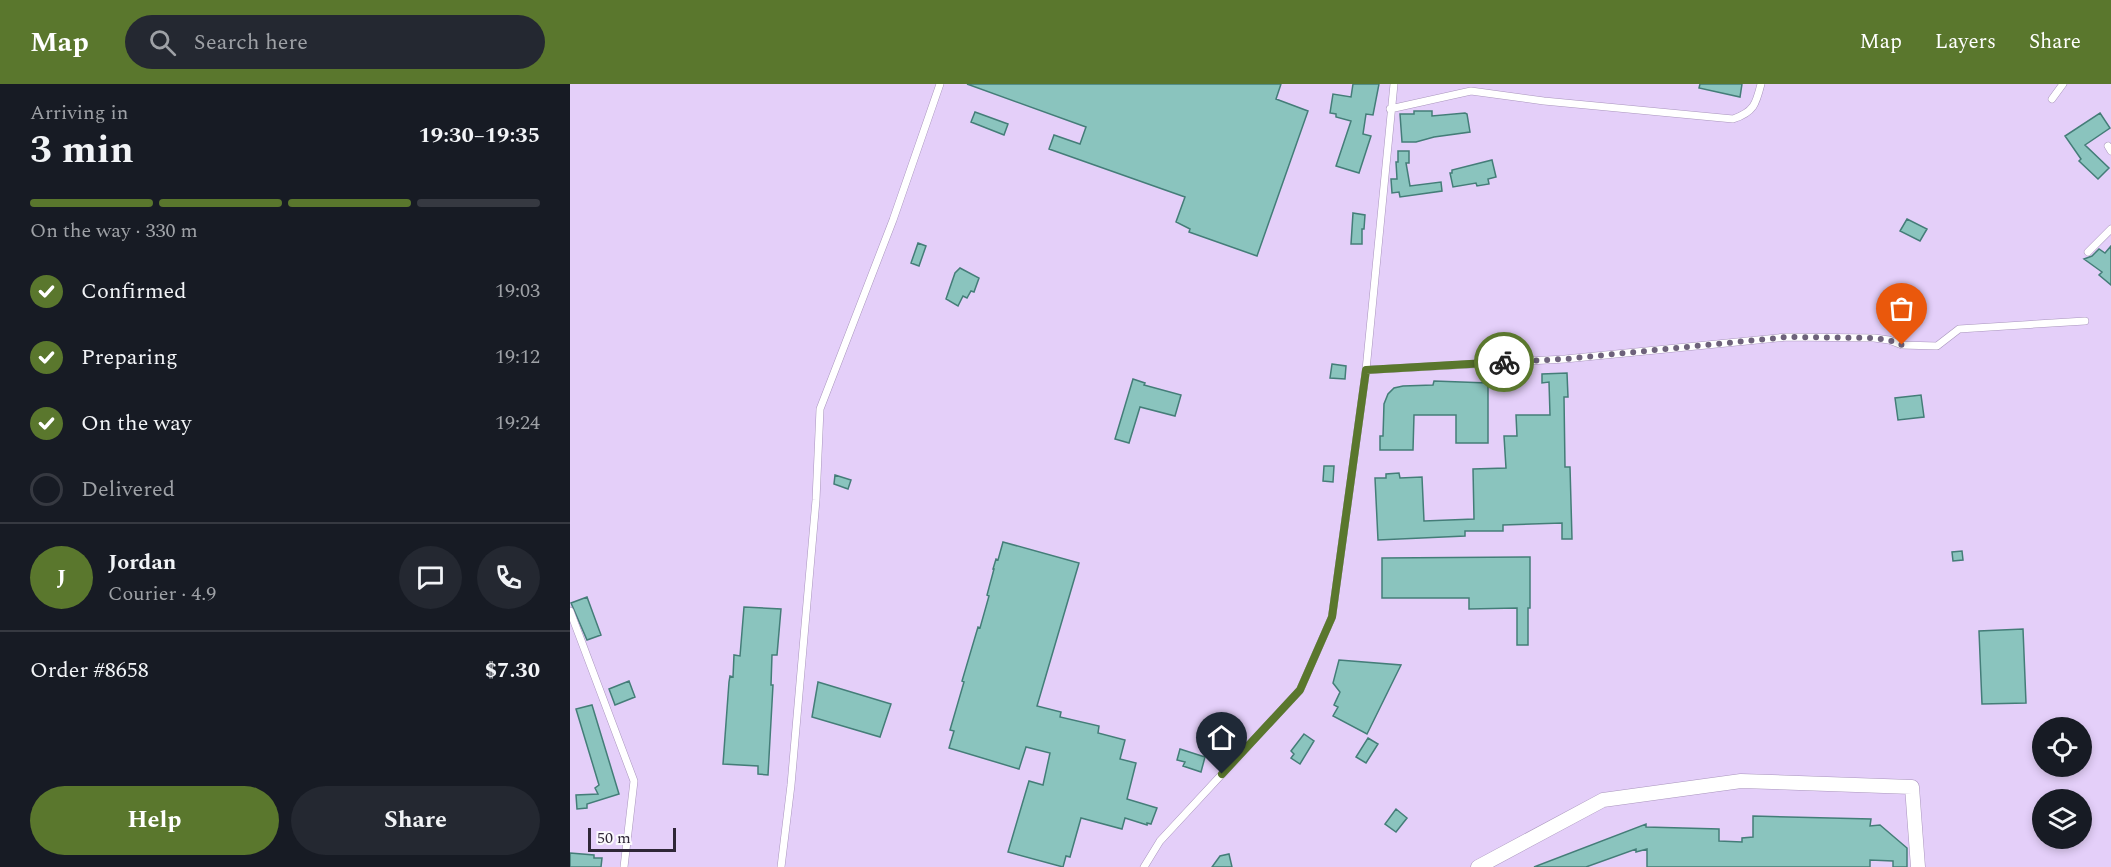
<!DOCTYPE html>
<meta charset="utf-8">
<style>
body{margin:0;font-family:Spectral,serif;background:#242831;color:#f1f3f6;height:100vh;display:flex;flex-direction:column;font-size:22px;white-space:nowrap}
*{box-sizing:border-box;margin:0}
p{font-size:20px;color:#9ea1a6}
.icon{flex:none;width:33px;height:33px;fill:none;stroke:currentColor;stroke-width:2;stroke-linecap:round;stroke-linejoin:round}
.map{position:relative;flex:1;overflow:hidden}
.drawer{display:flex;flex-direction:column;background:#171b24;width:570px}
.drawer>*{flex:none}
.tools{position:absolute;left:1462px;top:633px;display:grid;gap:12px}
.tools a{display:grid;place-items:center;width:60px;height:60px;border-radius:50%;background:#171b24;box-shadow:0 3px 9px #0003;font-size:30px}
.scale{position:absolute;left:18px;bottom:15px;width:88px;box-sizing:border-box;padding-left:6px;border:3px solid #2f2737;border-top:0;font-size:16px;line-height:21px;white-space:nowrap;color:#2f2737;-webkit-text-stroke:4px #fbf9fd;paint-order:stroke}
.pin{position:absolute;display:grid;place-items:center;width:51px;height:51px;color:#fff;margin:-62px -26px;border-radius:50% 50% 50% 0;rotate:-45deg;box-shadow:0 0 6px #0007}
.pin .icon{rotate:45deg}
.courier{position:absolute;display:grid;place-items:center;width:60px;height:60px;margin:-30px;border:4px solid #5a772d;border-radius:50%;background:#fff;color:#222;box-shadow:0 2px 8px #0007}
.summary em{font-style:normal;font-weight:700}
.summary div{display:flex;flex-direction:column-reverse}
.summary{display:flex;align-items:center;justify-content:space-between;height:102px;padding:0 30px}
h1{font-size:39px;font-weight:700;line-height:45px}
.bar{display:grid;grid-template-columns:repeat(4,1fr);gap:9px 6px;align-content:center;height:72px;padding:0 30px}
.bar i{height:8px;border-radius:4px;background:#363941}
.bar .selected{background:#5a772d}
.bar p{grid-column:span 4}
.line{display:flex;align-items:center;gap:15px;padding:0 30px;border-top:2px solid #363941}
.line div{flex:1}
.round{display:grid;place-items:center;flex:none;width:63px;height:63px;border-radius:32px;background:#242831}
ol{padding:0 30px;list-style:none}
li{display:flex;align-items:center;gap:18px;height:66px}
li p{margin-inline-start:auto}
li .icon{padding:6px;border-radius:50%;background:#5a772d;color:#fff;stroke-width:4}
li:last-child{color:#9ea1a6}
li i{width:33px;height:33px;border:3px solid #363941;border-radius:50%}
.button{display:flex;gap:12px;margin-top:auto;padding:12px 30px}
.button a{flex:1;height:69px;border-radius:36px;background:#5a772d;color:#fff;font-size:24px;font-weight:700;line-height:69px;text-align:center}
.button a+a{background:#242831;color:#f1f3f6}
header{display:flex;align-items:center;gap:36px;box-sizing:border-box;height:84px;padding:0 30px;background:#5a772d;color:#fff}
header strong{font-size:28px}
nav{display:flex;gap:33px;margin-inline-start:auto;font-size:21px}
.search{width:420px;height:54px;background:#242831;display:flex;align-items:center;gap:15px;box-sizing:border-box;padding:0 21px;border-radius:33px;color:#9ea1a6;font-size:22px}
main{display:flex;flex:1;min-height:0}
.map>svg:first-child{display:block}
</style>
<header>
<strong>Map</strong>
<div class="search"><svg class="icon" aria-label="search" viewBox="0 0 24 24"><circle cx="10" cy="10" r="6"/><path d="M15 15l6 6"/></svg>Search here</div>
<nav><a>Map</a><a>Layers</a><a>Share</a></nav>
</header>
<main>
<section class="drawer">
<div class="summary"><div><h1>3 min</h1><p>Arriving in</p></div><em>19:30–19:35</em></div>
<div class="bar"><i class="selected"></i><i class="selected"></i><i class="selected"></i><i></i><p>On the way · 330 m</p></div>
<ol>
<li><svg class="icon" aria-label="check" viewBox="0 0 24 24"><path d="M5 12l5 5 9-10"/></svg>Confirmed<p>19:03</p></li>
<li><svg class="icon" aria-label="check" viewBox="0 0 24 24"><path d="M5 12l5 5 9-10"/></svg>Preparing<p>19:12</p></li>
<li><svg class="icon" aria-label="check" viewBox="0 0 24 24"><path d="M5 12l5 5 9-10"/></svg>On the way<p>19:24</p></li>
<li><i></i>Delivered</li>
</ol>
<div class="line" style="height:108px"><b class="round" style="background:#5a772d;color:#fff">J</b><div><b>Jordan</b><p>Courier · 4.9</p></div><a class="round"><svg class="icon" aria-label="chat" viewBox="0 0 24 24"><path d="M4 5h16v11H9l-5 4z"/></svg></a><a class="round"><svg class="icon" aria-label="phone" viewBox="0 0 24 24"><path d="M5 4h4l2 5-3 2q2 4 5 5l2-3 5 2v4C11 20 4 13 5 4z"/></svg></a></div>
<div class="line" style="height:78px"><div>Order #8658</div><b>$7.30</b></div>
<div class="button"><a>Help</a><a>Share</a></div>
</section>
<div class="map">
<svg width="1541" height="783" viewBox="0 0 1541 783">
<rect width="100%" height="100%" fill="#e4cff9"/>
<path fill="#8ac4be" stroke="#447d78" stroke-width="1.5" d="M397,0h314l-5,15 32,12 -51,145 -68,-24 1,-3 -14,-7 9,-25 -136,-48 5,-14 26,9 6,-17z
M783,0h26l-6,31 -7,-1 -3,20 8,2 -12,37 -23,-7 15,-45 -15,-4v-3l-6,-1 3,-19 18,3z
M1130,0h42l-2,13 -41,-9z
M844,27h18v5l33,-3 2,1 3,18 -36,5 -18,5h-14l-2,-28h14z
M405,28l33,12 -4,11 -33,-13z
M1530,29l10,15 -25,17 24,23 -11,11 -19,-18 2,-2 -16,-23z
M828,67h11v12h-3l4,23 31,-4 1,9 -42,6 -1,-5 -7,1 -1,-14h6l-1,-17h2z
M922,76l4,17 -8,2 1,5 -12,2 -1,-3 -23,4 -3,-14h2v-3z
M783,129l12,2 -1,14h-2v15h-11z
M1337,135l20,10 -7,12 -20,-10z
M348,159l8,3 -7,20 -8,-3z
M1541,162v39l-12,-10 3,-3 -18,-13 8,-3 7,-7 6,4z
M390,184l19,10 -5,14 -3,-1 -4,7 -4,-2 -5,10 -12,-7 9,-26z
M762,280l14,2 -1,13 -15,-1z
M997,289l1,24h-4l1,70h5l2,72h-10v-16l-59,2v6h-38v5l-87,4 -3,-62h11v-4l13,-1 1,5 22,-1 2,44 50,-2 -1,-50 33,-1 -2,-32h13l-1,-21h34l-1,-33 -7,1v-9z
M563,295l12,4 -1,2 37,10 -6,21 -35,-9 -11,36 -14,-4z
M864,297l54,2v60h-32v-28h-42l-1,35h-33v-14h3l1,-32 4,-10 6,-6 9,-2 30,-1z
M1351,311l3,22 -26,3 -3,-22z
M754,382h10l-1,16 -10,-1z
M265,391l16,5 -3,9 -14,-5z
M433,458l76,21 -42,143 24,6 -1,5 39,9 -1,7 27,7 -5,19 16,4 -9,36 30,9 -6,16 -4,-1v2l-22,-7 -3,11 -41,-11 -11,39 -4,-1 -3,11 -55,-15 21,-71 14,4 7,-32 -24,-6 -7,22 -70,-21 5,-17 -4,-1 14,-48 -2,-1 16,-54 2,1 9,-32 -2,-1 7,-26h-1l3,-10 2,1z
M1392,467l1,9 -10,1 -1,-9z
M960,473v51h-2v37h-11v-37l-48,1v-11h-87v-40z
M17,513l14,38 -14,5 -16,-37z
M174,523l37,2 -4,46h-5l-1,30h2l-5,90 -10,-1v-8l-35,-2 6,-82 1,-6 3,1 1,-22 6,1z
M1453,545l3,74 -44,1 -3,-73z
M769,576l62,5 -34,69 -34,-18 5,-9 -4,-2 6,-13 -7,-9z
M59,597l6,16 -20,8 -6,-16z
M248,598l73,22 -11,33 -68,-20z
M22,621l27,89 -32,10v4l-10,1 -1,-14 22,-1 -3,-6 4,-3 -23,-76z
M734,650l10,7 -14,23 -9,-6 3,-4 -3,-3z
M798,654l10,6 -12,19 -10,-6z
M610,665l25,8 -4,15 -18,-6 2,-4 -8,-2z
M826,725l11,9 -11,14 -11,-8z
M1183,732l118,3 -1,7 10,-1 27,23v19h-14v-6l-23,-1v7h-223v-18l-11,3v-3l-50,18h-52l112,-43v3l73,2v12l23,1v-4l11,-1z
M0,769l24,2v3h8l-1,9h-31z
M659,770l3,13h-20l8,-11z"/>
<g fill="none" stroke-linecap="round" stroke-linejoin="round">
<g stroke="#a995bd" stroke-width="8">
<path id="lane" d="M1482,15l11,-15
M820,25l81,-18 73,10 189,18c21,-7 23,-15 28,-35
M1538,62l3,5
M1518,168l23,-23
M796,286l199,-11 222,-22 87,1 15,2 13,5 35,1 22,-17 126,-8
M0,527l64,170 -10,86
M211,783l10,-82 25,-285 4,-91 73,-189 47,-136
M574,783l16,-26 140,-151 32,-73 34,-247 28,-286"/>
</g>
<g stroke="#a995bd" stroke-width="15">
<path id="street" d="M908,783l125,-67 138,-19 171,6 6,80"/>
</g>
<use href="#lane" stroke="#fff" stroke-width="7"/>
<use href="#street" stroke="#fff" stroke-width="14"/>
</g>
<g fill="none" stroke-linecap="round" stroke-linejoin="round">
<path stroke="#6e627b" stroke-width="6" stroke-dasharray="0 10.8" d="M934,278l61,-3 222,-22 87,1 15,2 13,5"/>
<path stroke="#5a772d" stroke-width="8" d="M652,690l78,-84 32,-73 34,-247 138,-8"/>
</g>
</svg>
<div class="tools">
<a><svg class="icon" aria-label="locate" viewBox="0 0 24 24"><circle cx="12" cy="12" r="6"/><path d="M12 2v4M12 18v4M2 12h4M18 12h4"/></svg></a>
<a><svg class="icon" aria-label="layers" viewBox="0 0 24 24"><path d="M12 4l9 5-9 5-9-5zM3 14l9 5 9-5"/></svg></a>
</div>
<div class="scale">50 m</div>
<div class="pin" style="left:1332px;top:261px;background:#ea580c"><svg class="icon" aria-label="bag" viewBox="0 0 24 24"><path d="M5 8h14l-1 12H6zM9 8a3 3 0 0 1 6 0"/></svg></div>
<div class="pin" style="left:652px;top:690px;background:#1f2937"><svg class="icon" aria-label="home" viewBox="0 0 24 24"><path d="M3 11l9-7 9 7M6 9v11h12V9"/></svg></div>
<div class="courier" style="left:934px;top:278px"><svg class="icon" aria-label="bike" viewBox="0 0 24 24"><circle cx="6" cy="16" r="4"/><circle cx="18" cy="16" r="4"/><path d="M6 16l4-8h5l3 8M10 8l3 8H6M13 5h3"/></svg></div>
</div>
</main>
